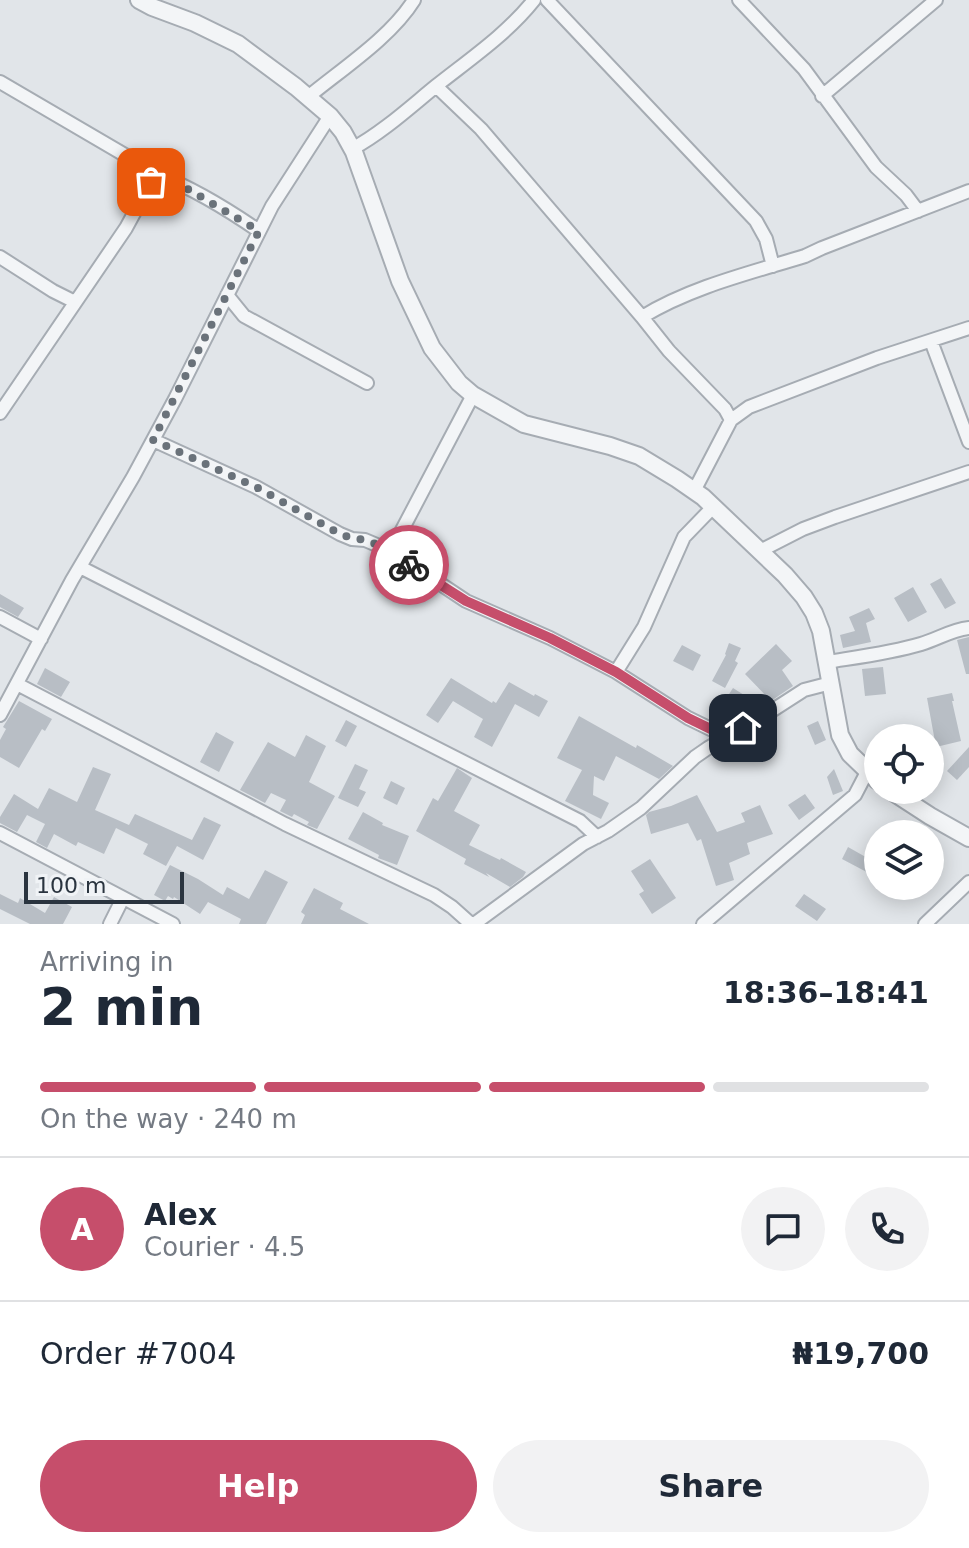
<!DOCTYPE html>
<meta charset="utf-8">
<style>
body{margin:0;font-family:"DejaVu Sans",sans-serif;background:#f2f2f3;color:#1f2937;height:100vh;display:flex;flex-direction:column;font-size:30px;white-space:nowrap}
*{box-sizing:border-box;margin:0}
p{font-size:26px;color:#747a83}
.icon{flex:none;width:44px;height:44px;fill:none;stroke:currentColor;stroke-width:2;stroke-linecap:round;stroke-linejoin:round}
.map{position:relative;height:924px;overflow:hidden}
.drawer{display:flex;flex-direction:column;background:#fff;flex:1}
.drawer>*{flex:none}
.tools{position:absolute;left:864px;top:724px;display:grid;gap:16px}
.tools a{display:grid;place-items:center;width:80px;height:80px;border-radius:50%;background:#fff;box-shadow:0 4px 20px #0003;font-size:40px}
.scale{position:absolute;left:24px;bottom:20px;width:160px;box-sizing:border-box;padding-left:8px;border:4px solid #2a343f;border-top:0;font-size:22px;line-height:28px;white-space:nowrap;color:#2a343f;-webkit-text-stroke:6px #f0f3f6;paint-order:stroke}
.pin{position:absolute;display:grid;place-items:center;width:68px;height:68px;color:#fff;margin:-34px;border-radius:16px;box-shadow:0 4px 12px #0006}
.courier{position:absolute;display:grid;place-items:center;width:80px;height:80px;margin:-40px;border:6px solid #c64e6b;border-radius:50%;background:#fff;color:#222;box-shadow:0 2px 10px #0007}
.overview em{font-style:normal;font-weight:800}
.overview div{display:flex;flex-direction:column-reverse}
.overview{display:flex;align-items:center;justify-content:space-between;height:136px;padding:0 40px}
h1{font-size:52px;font-weight:800;line-height:60px}
.bar{display:grid;grid-template-columns:repeat(4,1fr);gap:12px 8px;align-content:center;height:96px;padding:0 40px}
.bar i{height:10px;border-radius:6px;background:#e0e1e3}
.bar .selected{background:#c64e6b}
.bar p{grid-column:span 4}
.line{display:flex;align-items:center;gap:20px;padding:0 40px;border-top:2px solid #e0e1e3}
.line div{flex:1}
.round{display:grid;place-items:center;flex:none;width:84px;height:84px;border-radius:42px;background:#f2f2f3}
.primary-button{display:flex;gap:16px;margin-top:auto;padding:16px 40px}
.primary-button a{flex:1;height:92px;border-radius:48px;background:#c64e6b;color:#fff;font-size:32px;font-weight:800;line-height:92px;text-align:center}
.primary-button a+a{background:#f2f2f3;color:#1f2937}
.map>svg:first-child{display:block}
</style>
<div class="map">
<svg width="969" height="924" viewBox="0 0 969 924">
<rect width="100%" height="100%" fill="#e1e5e9"/>
<path fill="#b8bec5" d="M941,578l15,25 -11,6 -15,-25z
M913,587l14,25 -19,10 -14,-24z
M0,594l24,14 -6,9 -18,-10z
M869,608l6,11 -9,4 5,19 -28,6 -3,-13 15,-4 -6,-14z
M969,637v37h-3l-9,-34z
M729,643l12,5 -6,13 3,2 -13,25 -13,-7 14,-26 -1,-1z
M776,644l16,17 -10,9 11,16 -22,15 -26,-27z
M682,645l19,10 -8,16 -20,-10z
M883,667l3,27 -21,2 -3,-27z
M45,668l25,14 -9,15 -24,-13z
M451,678l41,25 1,-2 3,2 13,-21 25,14 1,-2 13,7 -9,16 -24,-13 -23,43 -18,-10 9,-18 -30,-18 -15,22 -12,-8z
M733,688l19,12 -12,20 -13,7 -15,-7z
M952,693l2,8h-2l9,40 -25,6 -9,-49z
M19,701l33,18 -7,12 -3,-2 -23,39 -19,-11v-17l6,-11 -3,-2z
M579,716l57,32 1,-3 36,21 -14,13 -43,-23 -12,25 -10,-5 -1,19 16,8 -8,16 -36,-18 17,-31 -25,-12z
M346,720l11,6 -11,21 -11,-6z
M818,721l8,19 -11,5 -8,-19z
M216,732l18,10 -15,30 -19,-10z
M306,735l20,11 -17,36 26,14 -18,33 -10,-4 2,-3 -15,-8 -2,3 -12,-6 6,-11 -15,-7 -6,10 -25,-13 28,-48 27,15z
M969,747v20l-12,13 -10,-9z
M355,764l13,6 -9,19 7,3 -8,15 -20,-9z
M93,767l18,7 -16,36 34,15 6,-11 57,26 12,-23 17,8 -18,35 -26,-14 -11,20 -23,-12 5,-10 -32,-16 -12,26 -26,-12 -2,4 -22,-12 -7,14 -11,-6 9,-18 -18,-9 -10,17 -17,-9v-6l14,-23 24,15 11,-21 28,14z
M457,768l15,10 -18,33 26,14 -11,20 31,15 1,-2 25,14 -3,5 -13,10 -24,-14 3,4 -25,-13 2,-5 -50,-28 17,-33 5,3z
M834,769l9,22 -10,4 -6,-18z
M391,781l14,7 -8,17 -14,-7z
M805,794l10,14 -16,12 -11,-15z
M697,795l20,37 28,-10 -4,-9 19,-8 13,29 -26,9 3,11 -21,9 5,17 -18,6 -15,-47 -4,2 -9,-18 -37,11 -5,-19 3,-3 22,-6z
M363,812l20,11 -1,2 27,11 -12,29 -19,-7 1,-3 -31,-16z
M848,847l30,17v14l-36,-19z
M650,859l26,39 -24,16 -13,-20 5,-3 -13,-20z
M170,865l28,14 25,16 4,-8 22,12 16,-29 23,12 -22,42h-27l2,-5 -33,-17 -8,12 -26,-17 -1,2 -5,-3 -3,5 -11,-6z
M314,888l29,15 -3,6 29,15h-68l4,-9 -4,-3z
M0,894l18,9 2,-5 25,15 9,-16 18,10 -9,17h-33l-30,-15z
M804,894l22,15 -9,12 -22,-15z"/>
<g fill="none" stroke-linecap="round" stroke-linejoin="round">
<g stroke="#a6acb3" stroke-width="16">
<path id="minor" d="M547,0l209,221 10,18 7,27
M739,0l65,69 72,98 30,28 12,16
M0,82l159,93
M436,86l45,43 161,188
M822,96l114,-96
M308,97c34,-28 83,-60 106,-97
M352,149c31,-17 57,-41 84,-63 34,-27 71,-52 98,-86
M0,257l53,34 22,11
M227,295l17,21 123,67
M931,341l38,101
M0,413l126,-185 25,-46 8,-7c33,13 71,36 100,56
M731,420l-6,-11 -56,-58 -27,-34c49,-30 108,-44 163,-61l17,-8 147,-57
M153,440l103,47 84,47 12,5 13,1 26,11 75,50 84,37 66,34 72,46 39,19
M694,491l37,-71 18,-13 128,-49 92,-30
M391,551l82,-156
M760,551l43,-22 32,-12 134,-45
M80,567l500,254 17,16
M0,617l41,22
M827,662c31,-5 64,-9 94,-18 17,-5 30,-14 48,-16
M616,672l28,-45 40,-90 29,-30
M17,684l268,140 149,71 18,12 19,17
M0,715l72,-135 61,-103 42,-78 97,-193 58,-90
M0,833l173,91
M110,924l13,-26
M474,924l109,-80 25,-13 33,-23 54,-51 13,-9 51,-29 45,-29 27,-7
M703,924l152,-129 12,-23
M925,924l44,-42"/>
</g>
<g stroke="#a6acb3" stroke-width="20">
<path id="tertiary" d="M139,0l13,7 43,16 43,21 58,43 34,29 13,16 11,20 46,129 32,67 27,35 14,12 51,29 86,22 29,10 38,23 26,18 82,78 19,22 10,16 7,18 19,104 10,19 28,27
M890,790l40,26 39,22"/>
</g>
<use href="#minor" stroke="#f3f5f7" stroke-width="12"/>
<use href="#tertiary" stroke="#f3f5f7" stroke-width="16"/>
</g>
<g fill="none" stroke-linecap="round" stroke-linejoin="round">
<path stroke="#6a727a" stroke-width="8" stroke-dasharray="0 14.4" d="M151,182l8,-7 15,6 85,50 -106,209 103,47 84,47c9,4 18,4 27,7 16,5 29,14 42,24"/>
<path stroke="#c64e6b" stroke-width="10" d="M409,565l57,36 84,37 66,34 72,46 39,19 16,-9"/>
</g>
</svg>
<div class="tools">
<a><svg class="icon" aria-label="locate" viewBox="0 0 24 24"><circle cx="12" cy="12" r="6"/><path d="M12 2v4M12 18v4M2 12h4M18 12h4"/></svg></a>
<a><svg class="icon" aria-label="layers" viewBox="0 0 24 24"><path d="M12 4l9 5-9 5-9-5zM3 14l9 5 9-5"/></svg></a>
</div>
<div class="scale">100 m</div>
<div class="pin" style="left:151px;top:182px;background:#ea580c"><svg class="icon" aria-label="bag" viewBox="0 0 24 24"><path d="M5 8h14l-1 12H6zM9 8a3 3 0 0 1 6 0"/></svg></div>
<div class="pin" style="left:743px;top:728px;background:#1f2937"><svg class="icon" aria-label="home" viewBox="0 0 24 24"><path d="M3 11l9-7 9 7M6 9v11h12V9"/></svg></div>
<div class="courier" style="left:409px;top:565px"><svg class="icon" aria-label="bike" viewBox="0 0 24 24"><circle cx="6" cy="16" r="4"/><circle cx="18" cy="16" r="4"/><path d="M6 16l4-8h5l3 8M10 8l3 8H6M13 5h3"/></svg></div>
</div>
<section class="drawer">
<div class="overview"><div><h1>2 min</h1><p>Arriving in</p></div><em>18:36–18:41</em></div>
<div class="bar"><i class="selected"></i><i class="selected"></i><i class="selected"></i><i></i><p>On the way · 240 m</p></div>
<div class="line" style="height:144px"><b class="round" style="background:#c64e6b;color:#fff">A</b><div><b>Alex</b><p>Courier · 4.5</p></div><a class="round"><svg class="icon" aria-label="chat" viewBox="0 0 24 24"><path d="M4 5h16v11H9l-5 4z"/></svg></a><a class="round"><svg class="icon" aria-label="phone" viewBox="0 0 24 24"><path d="M5 4h4l2 5-3 2q2 4 5 5l2-3 5 2v4C11 20 4 13 5 4z"/></svg></a></div>
<div class="line" style="height:104px"><div>Order #7004</div><b>₦19,700</b></div>
<div class="primary-button"><a>Help</a><a>Share</a></div>
</section>
